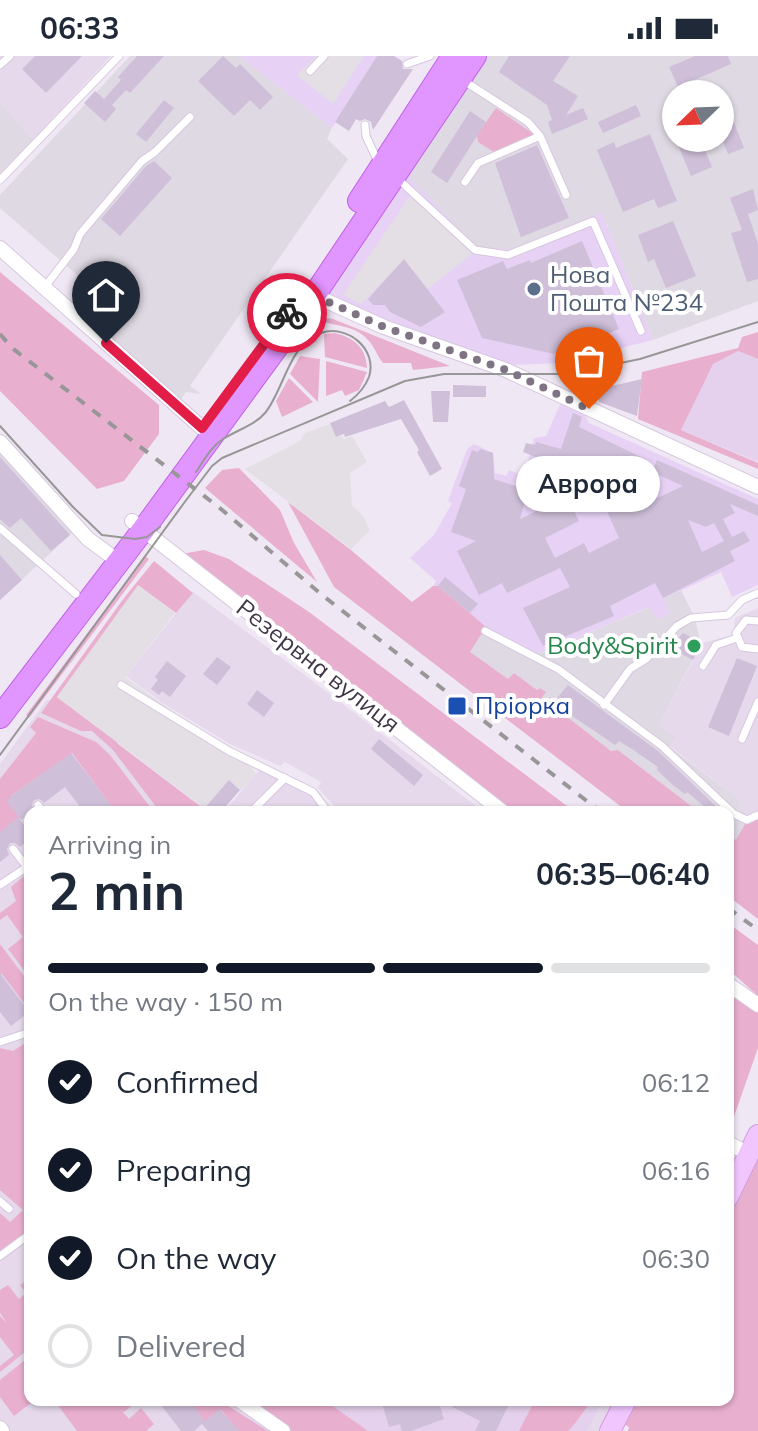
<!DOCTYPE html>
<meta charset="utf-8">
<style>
body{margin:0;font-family:Mulish,sans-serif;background:#f6f6f7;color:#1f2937;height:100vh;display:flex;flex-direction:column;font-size:30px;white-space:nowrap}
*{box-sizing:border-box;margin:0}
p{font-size:26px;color:#747a83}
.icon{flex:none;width:44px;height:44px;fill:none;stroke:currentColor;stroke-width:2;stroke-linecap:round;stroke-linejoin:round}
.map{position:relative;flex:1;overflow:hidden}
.sheet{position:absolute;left:24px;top:750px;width:710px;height:600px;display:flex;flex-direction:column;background:#fff;border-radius:16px;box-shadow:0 2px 6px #0004}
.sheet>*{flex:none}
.needle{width:52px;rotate:247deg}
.buttons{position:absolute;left:662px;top:24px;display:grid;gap:16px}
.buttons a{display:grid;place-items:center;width:72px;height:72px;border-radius:50%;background:#fff;box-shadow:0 2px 6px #0004;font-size:40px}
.pin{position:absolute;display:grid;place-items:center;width:68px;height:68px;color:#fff;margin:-82px -34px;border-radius:50% 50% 50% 0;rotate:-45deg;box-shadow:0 0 8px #0007}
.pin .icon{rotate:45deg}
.courier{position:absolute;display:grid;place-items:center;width:80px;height:80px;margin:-40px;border:6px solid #e11d48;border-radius:50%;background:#fff;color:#222;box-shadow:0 2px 10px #0007}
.bubble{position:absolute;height:56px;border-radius:28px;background:#fff;box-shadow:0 2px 6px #0004;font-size:26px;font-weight:700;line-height:56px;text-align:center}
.head em{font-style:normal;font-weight:700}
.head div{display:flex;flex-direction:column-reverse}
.head{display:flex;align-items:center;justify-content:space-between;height:136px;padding:0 24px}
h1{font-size:52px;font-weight:700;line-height:60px}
.bar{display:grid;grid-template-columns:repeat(4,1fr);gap:12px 8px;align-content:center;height:96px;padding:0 24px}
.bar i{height:10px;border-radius:6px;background:#e0e1e3}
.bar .active{background:#111827}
.bar p{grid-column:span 4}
ol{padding:0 24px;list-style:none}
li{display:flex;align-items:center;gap:24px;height:88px}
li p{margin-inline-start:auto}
li .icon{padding:8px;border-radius:50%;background:#111827;color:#fff;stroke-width:4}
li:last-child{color:#747a83}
li i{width:44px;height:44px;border:4px solid #e0e1e3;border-radius:50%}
.status{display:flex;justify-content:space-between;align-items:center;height:56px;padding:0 40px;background:#fff;direction:ltr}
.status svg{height:22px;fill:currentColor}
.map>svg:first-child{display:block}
</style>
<div class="status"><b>06:33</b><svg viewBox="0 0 49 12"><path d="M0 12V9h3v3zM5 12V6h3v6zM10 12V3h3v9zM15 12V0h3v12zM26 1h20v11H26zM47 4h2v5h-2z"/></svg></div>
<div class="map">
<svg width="758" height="1375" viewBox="0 0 758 1375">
<rect width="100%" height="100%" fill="#f0e7f4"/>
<path fill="#e6d9ec" d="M0,0h111l-78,83 -33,-37z
M193,536l113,84 178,136h-144l-22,-24 3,-6 -36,-20 -5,4 -50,-22 -66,-40 -38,-28z
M758,552v221l-13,-5 2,-4 -8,-10 2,-9 -71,-55 -11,-20 43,-83 31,-8 2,-17z
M57,641l150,115h-177v588h584l-14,31h-592l-8,-11v-656l46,-63z
M264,708l49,25 19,23h-108z"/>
<path fill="#e7d2f6" d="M239,0h138l-45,72z
M404,115l108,78 90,-37 51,128 -91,23 -49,2 -137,-48 -53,-24z
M562,344l21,12 6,11 169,76v86l-26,12 -11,-25 -56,26 5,15 -13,7 -8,-13 -106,45 -12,2 -45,-27 -53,-41 3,-5 -26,-23 24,-23 18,-32 -4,-2 19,-52 7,-5 19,9 2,20 11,3 3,-6 15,6 10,-38 12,-2z"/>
<path fill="#dfd9e3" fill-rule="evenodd" d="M130,0h109l93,72 -5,11 21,20 -158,227 11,8 -15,-2 -5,7 -108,-94 18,-18 -91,-79v-13z
M476,0h282v245l-105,39 -51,-128 -90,37 -36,-2 -72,-76zM676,38h44v44h-44z
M0,46l33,37 -33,34z
M0,394l73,82 -73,68z
M681,534l13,26 7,27 -42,83 17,11 -6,10 71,54 -2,8 8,6v5l-11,21 -8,-6v-23h-29l-81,-62 -7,1 -72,-52 6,-7 -5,-4 -3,2 -23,-17 -5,7 -40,-28 17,-25 45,27 12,-2 107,-45 7,13 13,-7 -6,-15z"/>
<path fill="#e5d1ed" d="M738,295l20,8v103l-77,-32 31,-66z
M249,1344h354l-16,31h-289z"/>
<path fill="#e9afcf" d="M496,52l36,25 1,3 -36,18 -19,-12 -1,-7z
M0,216l159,133v29l-35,47 -27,8 -97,-98z
M320,261l13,2 117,47 -37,4 -2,-7h-28c-6,-7 -8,-16 -15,-23 -14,-16 -33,-13 -50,-20z
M758,276v27l-20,-8 -25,13 -32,66 77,33v6l-120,-50 4,-47 96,-24 4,-11z
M335,277c19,5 31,14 32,35l-42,-11 -1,-23z
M300,300l20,3 -2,43 -28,-28z
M326,305l41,11 -8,18 -14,6 -3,-6 -16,6z
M289,322l24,24 -31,15 -6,-16z
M239,412l41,42 14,33 23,39 -112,-94 17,-18z
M288,446l63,48 61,52 21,-16h5l48,41 -16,25 38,27 6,-6 23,17 3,-2 6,4 -6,8 16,12 2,-2 53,41 7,-1 81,62h-71l-294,-225z
M204,494l25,9 80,53 266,200h-62l-332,-258z
M145,500l4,3 -120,159 -3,-3z
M154,505l39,32 -17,20 -37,-27 -82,111 40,30 10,-2 11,19 90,68h-48l-47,-62 -21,-19h-11l-40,-18 83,-115z
M38,661l58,25 14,13 44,57 -40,-2 -42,-57 -61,43 9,21 -20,16v-54l36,-46 -6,-6z
M758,761v102l-30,-23v-61l8,5 9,-16z
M30,815v107l-22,-29 15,-12 -16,-22 -7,5v-7l16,-12 -5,-14z
M728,867l30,22v51l-30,-27z
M0,888l30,40v27l-28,-37 -2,1z
M728,933l30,22v37l-27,77 -3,-1z
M30,984v189l-30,22v-38l10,9 13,-12 -23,-20v-142l13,3z
M758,1102v273h-130l1,-4 -7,-4 12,-23h94v-182z
M30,1222v70l-30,24v-6l14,-11 -14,-18v-21l7,7 -7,-10v-23l8,-5 11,14 7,-6 -6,-8z
M30,1300v44h5l-21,16 -14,-19v-17z
M54,1344h80l2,2 -12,10 -3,-2 8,9 12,-11 13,16 -8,7h-69z
M189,1344h30l49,31h-30l-17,-21 -16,12z
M240,1344h84l44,31h-76z
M535,1344h59c-6,3 -17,23 -26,31h-49z"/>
<path fill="#e3dfe5" d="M316,0h48l-31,48 -36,-29z
M416,131l20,32 36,35 -45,35 -23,-29 -43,44 -18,-9z
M330,368l6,13 5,-1 3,3 8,-3 15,26 -17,11 2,32 11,11 7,14 -19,19 -106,-80 55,-28 5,-8z
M138,529l37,28 -50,64 128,92 3,5 -15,16 -12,-10 -25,28 -147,-111z"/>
<path fill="#cfbfd9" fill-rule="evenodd" d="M35,0h47l-36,37 -24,-24z
M137,0h27l-34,37 -4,-3 -14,15 4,4 -11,13 -21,-19 11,-12 9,8 17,-19 -3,-3z
M223,0l13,12 4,-4 33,33 -13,13 -10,-10 -16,16 -36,-35z
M377,0h17l8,5 1,8h10l-40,61 -2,-8 -6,-3 -5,2 -4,-2 -7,12 -14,-9z
M509,0h61l-17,25 25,15 -12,19 17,-7 5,11 -36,15 -4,-12 4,-2 -5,-15 -48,-33z
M695,0h33l3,8 -53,23 -9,-20z
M720,31l24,61 -16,6 -8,-19z
M164,44l10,8 -28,34 -10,-8z
M636,49l5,11 -38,17 -5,-11z
M470,55l16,11 -39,61 -16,-11z
M650,78l27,67 -19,7 -4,-9 -31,13 -26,-62 17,-8 2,6z
M675,82h25l12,29 -21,9z
M537,89l32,73 -48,19 -26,-74z
M154,105l18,17 -52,58 -19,-17 45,-53z
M753,133l5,21 -10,4 10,30v35l-11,3 -16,-49 11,-3 -12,-32z
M673,165l23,55 -30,12 -12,-29 -6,3 -10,-27z
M582,185l37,88 -65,25 -72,-16 -25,-58 46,-19 4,8 23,-9 1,3z
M404,203l41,53 -24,15 -31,-15 -5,-7h-12l-5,-6z
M642,323l-5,37 -38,-14v-13z
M453,329l33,1v11h-33z
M431,335h19l-2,31h-15z
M404,344l38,69 -12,7 -13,-24 2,-2 -18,-31 -56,18 -1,-3 -8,3 -6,-14 55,-22 4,6z
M573,357l9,4 -3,10 68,33 -8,18 -40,-17 -12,10 1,7 -65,-26 3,-9 9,2 1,-3 25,7z
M480,393l13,4 1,26 34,11 -8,29 47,-23 12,25 -34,17 10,20 29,-15 5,10 30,-15 -14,-31 28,-12 5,12 45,-21 -31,-14 5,-12 101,45v11l-28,-12 5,9 -12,6 9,18 12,-6 6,10 -20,10 5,10 -72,37 -8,-15 -45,23 4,10 -71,30 -20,-38 47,-21 -10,-19 -53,25 -5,-10 -23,12 -22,-44 19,-10 -25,-9 15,-43 -7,-3 13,-36 6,2zM688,464l18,7 8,-4 10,18 -22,11z
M0,401l70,78 -19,16 -30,-33 -11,10 -10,-9z
M530,409l30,19 -2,9 -32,-10z
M0,499l22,25 -22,20z
M445,521l33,27 -8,9 -32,-27z
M683,577l19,10 -9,17 -24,-13z
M217,601l14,10 -14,18 -14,-11z
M737,602l20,8 -28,70 -21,-9z
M167,605l19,15 -16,21 -8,-6 -3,4 -8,-6 7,-9 -3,-3z
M568,629l90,66 64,61h-11l-24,-20 -2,2 -12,-9 -16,-15 1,-3 -26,-18 -13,-8 -4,4 -62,-42z
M257,634l17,13 -10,14 -17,-13z
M379,683l44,36 -9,11 -43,-37z
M71,697l45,59h-32l-19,-25 -21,16 -4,-4 -6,1 -2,5 2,5 -13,10 -14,-18 3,-5z
M229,724l11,10 -19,22h-20z
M18,761l12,16v6l-10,8 -5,-4h-5l-3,6 2,6 -9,7v-30z
M0,917l29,39 -18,14 -11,-14z
M167,1344h22l16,21 14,-12 21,22h-32l-6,-7 -8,7h-13l-20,-26z
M381,1344h57l6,19 -33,12h-9l-2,-7 -11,3z
M439,1344h72l-15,31h-21l5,-10z"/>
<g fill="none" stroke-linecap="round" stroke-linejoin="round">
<g stroke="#d6c6de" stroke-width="9">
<path id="service" d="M407,8l23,-8
M0,9l10,-9
M310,15l14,-15
M464,25l64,41 12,14 -62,27 -13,19
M365,69l1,11 13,28
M540,80l26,59
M398,123l77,71 33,5 85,-34 48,110
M0,124l119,-124
M44,232l30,-39 6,-15 62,-73 13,-9 35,-35
M0,472l76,66
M758,565l-12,-1 -10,13 6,14 16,2
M485,575l73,38 104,77 72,68 13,6 11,-5
M703,610l13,-21 21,-7
M121,629l108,66 84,41 15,20
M604,649l26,-36 16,-10 31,-33 14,-8 37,-3 14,-15 16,-7
M742,683l16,-37
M38,749l5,7
M251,756l34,-34
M13,793l14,18
M0,829l30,-20
M0,986l30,-10
M0,1145l9,8
M0,1200l30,-22"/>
</g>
<g stroke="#d6c6de" stroke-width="16">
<path id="minor" d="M0,192l202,180
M302,234l82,37 122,43 252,117
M0,386l88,97 30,22
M132,465l371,291
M728,928l30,21
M728,1087l21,11
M239,1344l44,31
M0,1372l2,3"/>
</g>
<g stroke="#d09ee1" stroke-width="22">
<path id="secondary" d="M728,1141l30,-62
M610,1375l16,-31"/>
</g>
<g stroke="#bf62e7" stroke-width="24">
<path id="primary" d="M359,145l94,-145
M0,661l146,-191 161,-220 168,-250"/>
</g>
<use href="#service" stroke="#fff" stroke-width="7"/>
<use href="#minor" stroke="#fff" stroke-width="14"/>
<use href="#secondary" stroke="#f1c6ff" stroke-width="20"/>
<use href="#primary" stroke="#e195ff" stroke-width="22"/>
<path stroke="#979797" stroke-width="2" d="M0,370l73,81 29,28 33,4 12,-2 13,-10
M196,416c8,-12 15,-25 27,-33 14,-9 32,-14 42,-26 19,-23 24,-70 56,-80 26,-9 57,16 48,44 -4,10 -11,18 -19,24
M0,699l184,-252 28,-37 10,-8 183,-77 39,-7h123l73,-15 118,-37"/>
<path stroke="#979797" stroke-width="4" stroke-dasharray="10 10" stroke-linecap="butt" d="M0,278l12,14 209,161 101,86 279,217
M728,852l30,22"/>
</g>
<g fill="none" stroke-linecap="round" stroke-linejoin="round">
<path stroke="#7e7484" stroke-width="8" stroke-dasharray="0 14.4" d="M287,257l15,-23 82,37 122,43 83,39"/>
<path stroke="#e11d48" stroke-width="10" d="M106,287l96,85 85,-115"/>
</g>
<circle fill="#5c6f8a" stroke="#fff" stroke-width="3" cx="534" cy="233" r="8"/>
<circle fill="#2e9e5b" stroke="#fff" stroke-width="3" cx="694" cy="590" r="8"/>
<rect fill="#1a4fb4" stroke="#fff" stroke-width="3" x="447" y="640" width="20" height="20" rx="4"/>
<g text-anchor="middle" stroke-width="8" stroke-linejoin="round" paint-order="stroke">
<g font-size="24" fill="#4e5e75" stroke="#fff" text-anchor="start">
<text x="550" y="227">Нова<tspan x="550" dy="28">Пошта №234</tspan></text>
</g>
<g font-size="24" fill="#27864d" stroke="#fff" text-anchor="end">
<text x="678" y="598">Body&amp;Spirit</text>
</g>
<g font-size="24" fill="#403647" stroke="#fff">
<text transform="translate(318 610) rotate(38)" y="8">Резервна вулиця</text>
</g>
<g font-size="24" fill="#164399" stroke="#fff" text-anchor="start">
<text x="475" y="658">Пріорка</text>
</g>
</g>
</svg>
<div class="buttons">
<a><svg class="needle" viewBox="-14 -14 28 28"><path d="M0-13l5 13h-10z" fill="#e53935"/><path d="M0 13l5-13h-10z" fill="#747a83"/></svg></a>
</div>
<div class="pin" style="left:589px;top:353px;background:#ea580c"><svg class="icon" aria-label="bag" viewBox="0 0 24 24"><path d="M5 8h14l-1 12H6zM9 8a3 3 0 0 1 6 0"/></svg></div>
<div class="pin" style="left:106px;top:287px;background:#1f2937"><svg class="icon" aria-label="home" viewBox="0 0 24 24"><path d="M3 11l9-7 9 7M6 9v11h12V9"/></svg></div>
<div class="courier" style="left:287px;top:257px"><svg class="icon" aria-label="bike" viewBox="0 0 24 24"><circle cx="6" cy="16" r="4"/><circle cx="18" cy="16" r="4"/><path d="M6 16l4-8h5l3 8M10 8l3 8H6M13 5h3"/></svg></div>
<div class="bubble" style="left:516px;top:400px;width:144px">Аврора</div>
<section class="sheet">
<div class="head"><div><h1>2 min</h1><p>Arriving in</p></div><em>06:35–06:40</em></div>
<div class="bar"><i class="active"></i><i class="active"></i><i class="active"></i><i></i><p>On the way · 150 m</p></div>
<ol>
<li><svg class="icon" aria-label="check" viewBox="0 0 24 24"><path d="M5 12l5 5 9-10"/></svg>Confirmed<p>06:12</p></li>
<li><svg class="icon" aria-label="check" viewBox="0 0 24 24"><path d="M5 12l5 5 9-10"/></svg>Preparing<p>06:16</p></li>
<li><svg class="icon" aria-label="check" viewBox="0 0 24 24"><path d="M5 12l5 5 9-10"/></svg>On the way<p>06:30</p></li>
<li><i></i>Delivered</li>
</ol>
</section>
</div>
